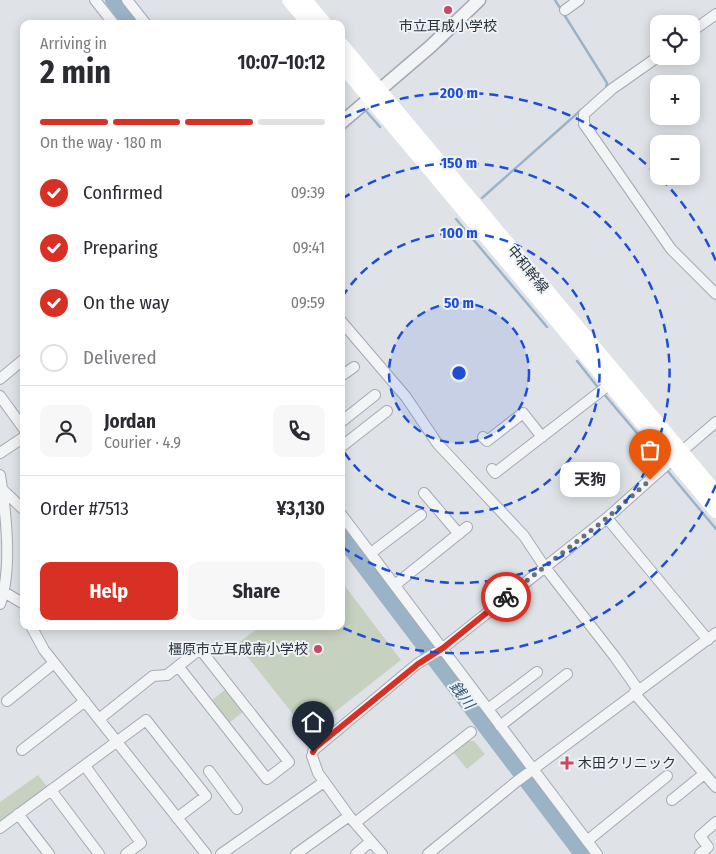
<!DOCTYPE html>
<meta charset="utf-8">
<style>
body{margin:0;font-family:"Fira Sans Condensed","Noto Sans JP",sans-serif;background:#f7f7f7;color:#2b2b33;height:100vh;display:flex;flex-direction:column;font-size:19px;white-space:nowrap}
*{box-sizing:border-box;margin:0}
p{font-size:16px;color:#7c7c81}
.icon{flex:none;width:28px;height:28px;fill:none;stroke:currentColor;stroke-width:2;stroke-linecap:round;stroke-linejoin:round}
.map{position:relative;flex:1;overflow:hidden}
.side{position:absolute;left:20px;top:20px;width:325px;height:610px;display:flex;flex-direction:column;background:#fff;border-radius:10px;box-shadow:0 2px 12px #0003}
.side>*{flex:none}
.buttons{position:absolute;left:650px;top:15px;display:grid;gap:10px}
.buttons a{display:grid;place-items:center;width:50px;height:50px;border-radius:10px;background:#fff;box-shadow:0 2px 12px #0003;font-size:25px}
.pin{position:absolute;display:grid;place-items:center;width:42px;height:42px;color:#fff;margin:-51px -21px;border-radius:50% 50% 50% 0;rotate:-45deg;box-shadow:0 0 5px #0007}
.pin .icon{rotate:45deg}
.courier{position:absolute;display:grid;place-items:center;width:50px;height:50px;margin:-25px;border:4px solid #d93025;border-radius:50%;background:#fff;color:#222;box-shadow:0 1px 6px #0007}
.bubble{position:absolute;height:35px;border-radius:10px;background:#fff;box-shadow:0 2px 12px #0003;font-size:16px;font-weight:700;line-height:35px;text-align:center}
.head em{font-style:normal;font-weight:700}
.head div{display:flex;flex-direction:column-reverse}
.head{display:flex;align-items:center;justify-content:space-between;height:85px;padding:0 20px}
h1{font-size:32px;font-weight:700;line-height:38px}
.bar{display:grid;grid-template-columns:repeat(4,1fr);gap:8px 5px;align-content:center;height:60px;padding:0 20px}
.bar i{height:6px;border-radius:4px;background:#e1e1e2}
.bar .current{background:#d93025}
.bar p{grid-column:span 4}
.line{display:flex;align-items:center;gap:12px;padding:0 20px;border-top:1px solid #e1e1e2}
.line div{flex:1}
.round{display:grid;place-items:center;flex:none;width:52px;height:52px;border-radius:10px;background:#f7f7f7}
ol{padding:0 20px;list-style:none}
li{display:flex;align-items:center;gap:15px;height:55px}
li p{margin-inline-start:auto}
li .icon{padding:5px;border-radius:50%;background:#d93025;color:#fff;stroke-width:4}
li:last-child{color:#7c7c81}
li i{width:28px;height:28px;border:2px solid #e1e1e2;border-radius:50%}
.button{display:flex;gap:10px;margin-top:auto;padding:10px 20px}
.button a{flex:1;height:58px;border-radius:10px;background:#d93025;color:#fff;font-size:20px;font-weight:700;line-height:58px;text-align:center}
.button a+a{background:#f7f7f7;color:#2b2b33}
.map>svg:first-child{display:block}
</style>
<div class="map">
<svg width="716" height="854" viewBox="0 0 716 854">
<rect width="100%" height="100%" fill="#dfe3e8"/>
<path fill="#c6d1c0" d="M341,581l60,79 -93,73 -62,-78 -7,-13 22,-16h80z
M226,689l18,22 -15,12 -18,-22z
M467,741h7l11,13 -18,15 -14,-17z
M38,775l11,14 -49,35v-22z"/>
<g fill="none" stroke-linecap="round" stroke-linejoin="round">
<path stroke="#9bb3c7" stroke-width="2.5" d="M555,0l52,83 -1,5
M440,46l7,-6
M366,111l14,16
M482,198l99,-88
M456,219l91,108
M577,361l23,29
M604,394l59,70
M666,469l50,60"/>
<path stroke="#9bb3c7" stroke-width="16" d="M113,0l19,24
M341,536l241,318"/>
<g stroke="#a4aab2" stroke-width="12">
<path id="minor" d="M95,0l19,24
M127,0l19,24
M565,10l14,-10
M691,32l25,-18
M659,56l-47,33 -28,25v10l87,125 45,45
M341,321l65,76 31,46 87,93 20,30 71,91 24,34
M341,376l13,-9
M0,379l24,-20
M0,396l24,33
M341,422l34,-27
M483,437l4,4 36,-28 19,24
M341,447l46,-36
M681,452l35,-30
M0,453l24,-16
M492,469l3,4 115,-89
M0,475c6,37 13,93 0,129
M2,489l22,21
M424,493l35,41
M341,514l256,340
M607,518l101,122
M371,553l50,-38
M395,585l72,-58
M4,592l20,12
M31,626l13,24 162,204
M634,693l82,94
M7,701l47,-38
M488,709l49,-37
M99,719l54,-43 14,-1 33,-26 89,113 -22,17 -89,-113
M500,726l67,-52
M22,750l63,-49
M313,752l2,-3 102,-85 26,-16 164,-130 66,-59
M312,756l6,17 31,43 33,38
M85,766l56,77 -15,11
M209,771l28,38
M51,790l48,64
M672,800l32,-26
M18,814l31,40
M355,823l116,-91
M0,828l146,-108 60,76 -29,22
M587,841l80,-65
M221,854l103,-72
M296,854l53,-38
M356,854l15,-13
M428,854l88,-72 200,-149
M700,854l8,-7 -8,-11 16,-14"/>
</g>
<g stroke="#a4aab2" stroke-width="15">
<path id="tertiary" d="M341,123l90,-77 48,-46"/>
</g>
<use href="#minor" stroke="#f2f4f6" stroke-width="10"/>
<use href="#tertiary" stroke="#f2f4f6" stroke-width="12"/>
<path stroke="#fff" stroke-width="14" d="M289,0l20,24
M305,0l20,24
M341,44l375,449
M341,64l375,447"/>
</g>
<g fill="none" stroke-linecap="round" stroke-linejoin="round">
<path stroke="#68707a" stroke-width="5" stroke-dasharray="0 9" d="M506,597l101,-79 43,-38"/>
<path stroke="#d93025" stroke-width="6" d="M313,752l2,-4 103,-84 25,-16 63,-51"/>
</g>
<circle cx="459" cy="373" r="70" fill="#1d4ed8" fill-opacity=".12"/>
<g fill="none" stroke="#1d4ed8" stroke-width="2.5" stroke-dasharray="9 6">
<circle cx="459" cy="373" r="70"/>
<path d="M342 297A140 140 0 1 1 342 449"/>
<path d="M342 199A210 210 0 1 1 342 547"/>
<path d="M716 485A280 280 0 0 1 341 627M343 118A280 280 0 0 1 716 261"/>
</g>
<g fill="#c94865" stroke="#eef2f5" stroke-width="2">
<circle cx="448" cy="10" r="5"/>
<circle cx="318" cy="649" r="5"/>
<path d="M564.5 755.5h5v5h5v5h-5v5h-5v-5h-5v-5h5z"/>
</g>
<g text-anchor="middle" stroke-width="4" stroke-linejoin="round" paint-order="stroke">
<g font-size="14" fill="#28323e" stroke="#eef2f5">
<text x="448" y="31">市立耳成小学校</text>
<text x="308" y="654" text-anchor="end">橿原市立耳成南小学校</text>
<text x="578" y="768" text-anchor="start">木田クリニック</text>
</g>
<g font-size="14" fill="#28323e" stroke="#eef2f5">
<text transform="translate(528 269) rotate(51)" y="5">中和幹線</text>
</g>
<g font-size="15" font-style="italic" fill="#345471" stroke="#eef2f5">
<text transform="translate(462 695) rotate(53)" y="5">銭川</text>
</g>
</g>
<circle cx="459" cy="373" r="8" fill="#1d4ed8" stroke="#eef2f5" stroke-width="2.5"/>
<g font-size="15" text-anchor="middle" font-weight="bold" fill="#1d4ed8" stroke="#eef2f5" stroke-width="4" stroke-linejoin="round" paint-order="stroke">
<text x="459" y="98">200 m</text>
<text x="459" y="168">150 m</text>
<text x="459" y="238">100 m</text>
<text x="459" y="308">50 m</text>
</g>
</svg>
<div class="buttons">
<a><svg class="icon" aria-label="locate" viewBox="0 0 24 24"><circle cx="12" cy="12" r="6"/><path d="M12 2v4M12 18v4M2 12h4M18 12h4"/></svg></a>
<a>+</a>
<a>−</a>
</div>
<div class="pin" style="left:650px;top:480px;background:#ea580c"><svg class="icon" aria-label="bag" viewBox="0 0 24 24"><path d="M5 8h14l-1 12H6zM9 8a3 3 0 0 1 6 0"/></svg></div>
<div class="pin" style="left:313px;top:752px;background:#1f2937"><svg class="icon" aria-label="home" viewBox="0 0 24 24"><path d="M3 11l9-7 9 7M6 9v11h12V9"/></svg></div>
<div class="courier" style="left:506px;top:597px"><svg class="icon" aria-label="bike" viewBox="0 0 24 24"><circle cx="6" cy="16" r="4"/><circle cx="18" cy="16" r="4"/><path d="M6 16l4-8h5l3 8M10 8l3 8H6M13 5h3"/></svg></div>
<div class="bubble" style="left:560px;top:462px;width:60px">天狗</div>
<section class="side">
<div class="head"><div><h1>2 min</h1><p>Arriving in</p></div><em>10:07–10:12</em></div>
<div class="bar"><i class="current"></i><i class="current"></i><i class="current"></i><i></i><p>On the way · 180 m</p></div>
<ol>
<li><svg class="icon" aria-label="check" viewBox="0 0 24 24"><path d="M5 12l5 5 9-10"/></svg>Confirmed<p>09:39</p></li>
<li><svg class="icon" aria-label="check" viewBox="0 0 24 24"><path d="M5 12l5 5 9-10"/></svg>Preparing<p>09:41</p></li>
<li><svg class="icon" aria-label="check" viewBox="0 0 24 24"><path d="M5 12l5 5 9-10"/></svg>On the way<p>09:59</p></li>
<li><i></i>Delivered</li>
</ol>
<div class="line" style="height:90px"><a class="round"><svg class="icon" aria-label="person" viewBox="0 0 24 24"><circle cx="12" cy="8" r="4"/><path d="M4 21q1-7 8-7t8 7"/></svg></a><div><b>Jordan</b><p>Courier · 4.9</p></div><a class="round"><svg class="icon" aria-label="phone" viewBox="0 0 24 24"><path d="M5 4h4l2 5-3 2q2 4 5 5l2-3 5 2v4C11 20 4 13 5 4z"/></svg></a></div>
<div class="line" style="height:65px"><div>Order #7513</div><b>¥3,130</b></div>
<div class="button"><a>Help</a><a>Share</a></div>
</section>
</div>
